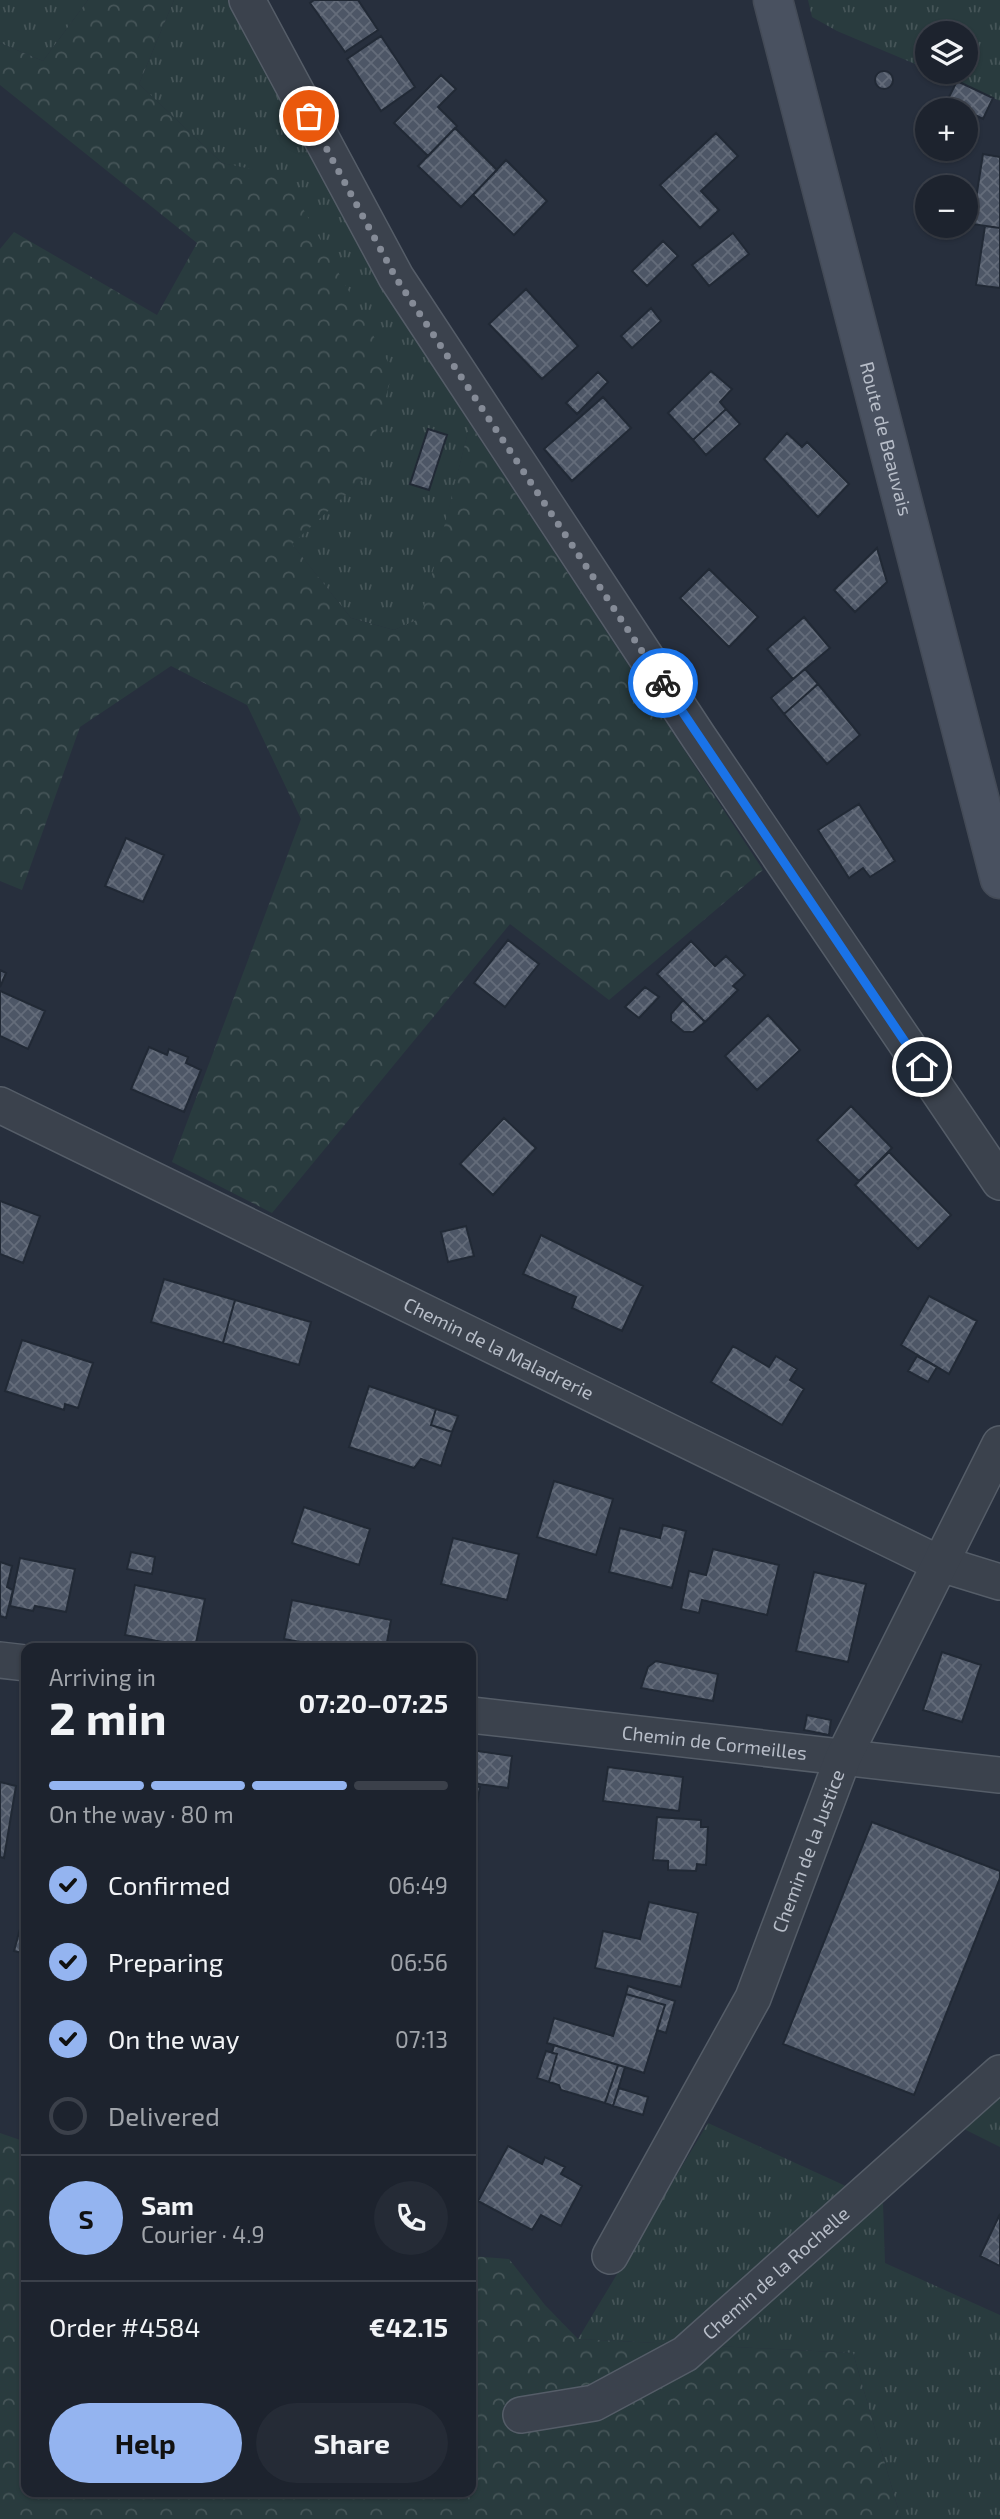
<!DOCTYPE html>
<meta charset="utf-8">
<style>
body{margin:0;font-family:"Exo 2",sans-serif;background:#252b36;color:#f1f3f6;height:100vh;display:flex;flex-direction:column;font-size:26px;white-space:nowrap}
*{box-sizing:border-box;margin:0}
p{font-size:23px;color:#a0a4aa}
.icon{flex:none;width:38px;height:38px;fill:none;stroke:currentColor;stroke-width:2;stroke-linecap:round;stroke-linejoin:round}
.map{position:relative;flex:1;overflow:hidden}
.side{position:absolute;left:21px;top:1643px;width:455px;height:854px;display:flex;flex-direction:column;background:#1d232e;border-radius:14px;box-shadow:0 2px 5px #0004,0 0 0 2px #3b404a}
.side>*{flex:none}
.buttons{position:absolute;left:915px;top:21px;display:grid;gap:14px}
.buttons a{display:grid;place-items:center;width:63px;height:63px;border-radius:50%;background:#1d232e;box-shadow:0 2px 5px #0004,0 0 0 2px #3b404a;font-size:35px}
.pin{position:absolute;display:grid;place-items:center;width:60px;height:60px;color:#fff;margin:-30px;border:4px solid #fff;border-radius:50%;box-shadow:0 2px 7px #0007}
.courier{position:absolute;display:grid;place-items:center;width:70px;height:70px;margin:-35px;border:5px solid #1a73e8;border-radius:50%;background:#fff;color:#222;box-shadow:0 2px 9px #0007}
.overview em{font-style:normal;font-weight:700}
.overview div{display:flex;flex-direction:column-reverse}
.overview{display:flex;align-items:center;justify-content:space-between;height:119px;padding:0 28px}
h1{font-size:46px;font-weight:700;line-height:52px}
.bar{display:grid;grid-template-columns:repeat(4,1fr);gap:10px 7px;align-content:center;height:84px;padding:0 28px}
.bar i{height:9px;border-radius:5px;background:#3b404a}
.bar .active{background:#94b4f0}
.bar p{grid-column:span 4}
.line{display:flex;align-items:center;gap:18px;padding:0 28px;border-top:2px solid #3b404a}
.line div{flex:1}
.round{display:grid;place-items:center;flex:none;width:74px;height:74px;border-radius:37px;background:#252b36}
ol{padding:0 28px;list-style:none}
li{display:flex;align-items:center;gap:21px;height:77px}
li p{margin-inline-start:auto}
li .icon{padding:7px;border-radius:50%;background:#94b4f0;color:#111;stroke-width:4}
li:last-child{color:#a0a4aa}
li i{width:38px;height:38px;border:4px solid #3b404a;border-radius:50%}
.action{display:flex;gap:14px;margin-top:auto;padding:14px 28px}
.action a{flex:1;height:80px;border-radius:42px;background:#94b4f0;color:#111;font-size:28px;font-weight:700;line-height:80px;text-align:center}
.action a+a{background:#252b36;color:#f1f3f6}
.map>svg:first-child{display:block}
</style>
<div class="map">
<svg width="1000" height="2519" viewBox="0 0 1000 2519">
<defs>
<pattern id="grass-tufts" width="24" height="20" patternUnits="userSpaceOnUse" patternTransform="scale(1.75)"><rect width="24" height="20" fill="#293b3e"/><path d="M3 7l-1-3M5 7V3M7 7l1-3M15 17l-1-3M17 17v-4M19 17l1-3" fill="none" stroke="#465558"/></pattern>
<pattern id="forest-crowns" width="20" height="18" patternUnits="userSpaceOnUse" patternTransform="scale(1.75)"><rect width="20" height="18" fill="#293b3e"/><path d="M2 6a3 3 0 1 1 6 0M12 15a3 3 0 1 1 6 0" fill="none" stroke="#465558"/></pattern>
<pattern id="building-cross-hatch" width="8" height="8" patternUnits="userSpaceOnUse" patternTransform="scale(1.75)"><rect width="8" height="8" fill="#4d5666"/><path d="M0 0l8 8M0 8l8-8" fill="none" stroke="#646c7a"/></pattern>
</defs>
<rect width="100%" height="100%" fill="#272f3d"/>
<path fill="url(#grass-tufts)" d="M0,0h88l-45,61 -43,-18z
M174,0h57l106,183 75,150 58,91 -48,194 -28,12 -43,-12 -60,-75 72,-64 -78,-302 -63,-14 -83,-79z
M808,0h192v101l-66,-29h32v-39h-38l-1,36 -90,-38 -25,-14z
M1000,2091v56l-38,-19z
M708,2123l175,80 2,60 115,52v204h-99l-48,-166 -275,-14z"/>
<path fill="url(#forest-crowns)" d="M88,0h86l-35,84 83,79 63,13 108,195 -30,108 -71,65 59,74 43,12 27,-12 49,-194 293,446 -154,130 -99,-76 -238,289 -100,-51 129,-343 -54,-114 -76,-39 -91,61 -58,163 -22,-9v-632l14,-17 143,83 40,-72 -197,-158v-42l43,18z
M0,2133l26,9v350h445v-236l38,3 36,46 33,34 275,14 48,166h-901z"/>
<path fill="url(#building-cross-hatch)" stroke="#212935" stroke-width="2" d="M314,0h44l20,30 -33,22 -35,-49z
M381,36l34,51 -34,24 -34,-52z
M875 80a9 9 0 1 1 18 0a9 9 0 1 1-18 0Z
M441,75l15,14 -18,18 19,19 -29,30 -34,-33z
M957,81l36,17 -10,21 -36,-18z
M455,128l42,42 -36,37 -43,-41z
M716,133l22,23 -37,35 18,19 -19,18 -40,-43z
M983,154l17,3v71l-28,-4z
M506,160l41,41 -33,34 -41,-40z
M985,226l15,2v60l-24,-3z
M733,233l16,21 -40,32 -17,-21z
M663,241l15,15 -31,30 -15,-15z
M526,289l52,57 -36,33 -53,-55z
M651,308l10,13 -29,27 -11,-12z
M711,371l21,18 -12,13 6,7 -33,31 -25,-27z
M598,372l10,10 -31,32 -11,-11z
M603,397l28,31 -59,53 -28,-32z
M726,409l14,15 -34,31 -13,-15z
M428,429l19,6 -18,55 -19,-6z
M787,433l15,14 5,-5 42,42 -31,33 -54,-58z
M877,548l10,34 -32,30 -21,-22z
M709,569l49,48 -29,30 -49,-49z
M804,617l26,31 -37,31 -26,-30z
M805,669l13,15 -34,30 -13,-16z
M818,684l42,51 -33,29 -43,-50z
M859,804l36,57 -25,16 -7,-9 -14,10 -31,-48z
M126,838l38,17 -21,47 -38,-16z
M508,940l31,24 -34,43 -31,-24z
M691,941l24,25 11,-10 19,19 -12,11 5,4 -33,32 -48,-48z
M0,970l6,3 -6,14z
M645,987l14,10 -20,21 -14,-11z
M0,991l45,20 -17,38 -28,-13z
M683,1000l22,22 -12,10h-9l-13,-11v-7z
M768,1015l32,35 -43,40 -32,-34z
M149,1047l18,8 2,-6 19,8 -2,6 15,7 -17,42 -53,-23z
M851,1106l41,42 -33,33 -42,-41z
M504,1118l32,30 -43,47 -33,-31z
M889,1152l62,63 -33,34 -63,-64z
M0,1201l40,15 -17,47 -23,-9z
M466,1226l8,30 -26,6 -7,-30z
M541,1235l102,51 -21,45 -50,-23 4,-11 -53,-23z
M164,1279l71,21 -12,43 -72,-21z
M929,1296l48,25 -28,53 -48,-29z
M235,1300l76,22 -12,43 -76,-22z
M22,1340l71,23 -15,45 -13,-4 -1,6 -59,-19z
M733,1346l36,21 7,-11 21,13 -7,11 14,9 -22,36 -71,-43z
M917,1356l20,11 -9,15 -20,-11z
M369,1386l67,23 -5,16 21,7 -11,34 -20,-7 -7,9 -65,-21z
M436,1409l22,7 -6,16 -21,-7z
M554,1481l59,18 -17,56 -59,-18z
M304,1507l66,22 -11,36 -67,-22z
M663,1525l23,6 -14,57 -63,-16 11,-44 40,10z
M453,1538l66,16 -12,46 -66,-16z
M713,1549l66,16 -12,50 -65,-15 -3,13 -18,-4 8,-38 17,4z
M131,1552l24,5 -3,17 -25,-5z
M20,1558l55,11 -9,43 -31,-6 -2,5 -23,-5z
M0,1562l12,4 -5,21 6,3 -7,28 -6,-2z
M814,1572l52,12 -18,78 -52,-11z
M135,1585l70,14 -10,49 -70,-13z
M292,1600l99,20 -5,28h-70l1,-3 -33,-6z
M942,1652l39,13 -19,57 -39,-12z
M656,1661l62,13 -5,27 -72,-13 7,-21z
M807,1715l24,5 -2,15 -25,-5z
M471,1750l41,6 -4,32 -37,-5z
M608,1767l75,10 -4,34 -76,-10z
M0,1782l16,4 -12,72 -4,-1z
M471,1786l9,1 -3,16 -6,-1z
M657,1817l44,3v7h7l-2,38 -9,-1 -1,7 -28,-1v-9l-15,-1z
M872,1822l128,49v7l-86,217 -131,-51z
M649,1902l49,11 -17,74 -86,-19 8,-37 37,8z
M26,1907v47l-12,-3z
M628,1986l47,15 -9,32 -9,-3 8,-25 -39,-11z
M626,1994l39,11 -21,68 -97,-30 7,-25 59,18z
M554,2045l64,20 -13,38 -44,-13 -2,-5 -10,-3 8,-28 -5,-1z
M546,2051l11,3 -8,28 -12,-4z
M618,2065l7,2 -12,39 -8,-3z
M619,2088l29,9 -5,18 -30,-9z
M508,2146l34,18 3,-7 20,10 -4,7 21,12 -21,40 -20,-11 -9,15 -54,-29z
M1000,2214v52l-20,-10z"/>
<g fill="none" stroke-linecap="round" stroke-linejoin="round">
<g stroke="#555d68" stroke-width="38">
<g id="minor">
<path d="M247,0l149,277 302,459 302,446"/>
<path id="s1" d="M0,1105l938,458 62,19"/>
<path d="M0,1660l26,3"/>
<path id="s2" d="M471,1715l529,60"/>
<path id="s3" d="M610,2256l143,-258 90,-240 157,-314"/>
<path id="s4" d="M521,2415l73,-12 91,-49 315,-281"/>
</g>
</g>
<g stroke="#444b57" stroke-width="41">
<g id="secondary">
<path id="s5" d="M773,0l227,879"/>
</g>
</g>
<use href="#minor" stroke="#3b424d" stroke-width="35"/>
<use href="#secondary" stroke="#495160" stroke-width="38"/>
</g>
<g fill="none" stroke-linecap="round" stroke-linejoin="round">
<path stroke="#858b97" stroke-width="7" stroke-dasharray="0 12.6" d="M309,116l87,162 267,405"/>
<path stroke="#1a73e8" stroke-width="9" d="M663,683l259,384"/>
</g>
<g text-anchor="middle" stroke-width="6" stroke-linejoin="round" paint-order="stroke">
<g font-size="19" fill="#b7bdc8" stroke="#1f2733">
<text dy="7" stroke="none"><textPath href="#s5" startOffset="453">Route de Beauvais</textPath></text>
<text dy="7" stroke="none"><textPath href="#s1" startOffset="555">Chemin de la Maladrerie</textPath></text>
<text dy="7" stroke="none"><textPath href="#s2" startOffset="245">Chemin de Cormeilles</textPath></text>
<text dy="7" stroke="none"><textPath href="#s3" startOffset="452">Chemin de la Justice</textPath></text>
<text dy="7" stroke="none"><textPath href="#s4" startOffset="299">Chemin de la Rochelle</textPath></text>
</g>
</g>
</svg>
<div class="buttons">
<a><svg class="icon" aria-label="layers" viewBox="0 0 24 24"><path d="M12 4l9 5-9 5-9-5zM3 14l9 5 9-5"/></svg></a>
<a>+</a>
<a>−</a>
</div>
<div class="pin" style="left:309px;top:116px;background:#ea580c"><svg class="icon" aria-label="bag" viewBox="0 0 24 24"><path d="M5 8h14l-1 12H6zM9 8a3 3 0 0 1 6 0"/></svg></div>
<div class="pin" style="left:922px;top:1067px;background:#1f2937"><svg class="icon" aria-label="home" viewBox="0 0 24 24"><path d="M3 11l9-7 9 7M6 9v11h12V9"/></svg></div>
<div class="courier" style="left:663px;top:683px"><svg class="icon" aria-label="bike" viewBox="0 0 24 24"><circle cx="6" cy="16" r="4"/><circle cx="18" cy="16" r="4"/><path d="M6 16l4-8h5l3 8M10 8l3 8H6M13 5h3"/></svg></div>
<section class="side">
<div class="overview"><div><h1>2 min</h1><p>Arriving in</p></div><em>07:20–07:25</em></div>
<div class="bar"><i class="active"></i><i class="active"></i><i class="active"></i><i></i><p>On the way · 80 m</p></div>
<ol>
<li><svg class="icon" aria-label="check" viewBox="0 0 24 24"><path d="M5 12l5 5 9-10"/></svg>Confirmed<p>06:49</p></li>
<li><svg class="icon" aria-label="check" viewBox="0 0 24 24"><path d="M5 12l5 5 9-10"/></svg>Preparing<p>06:56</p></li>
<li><svg class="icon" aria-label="check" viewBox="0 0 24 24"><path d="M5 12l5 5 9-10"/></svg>On the way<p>07:13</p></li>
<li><i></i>Delivered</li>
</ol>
<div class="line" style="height:126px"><b class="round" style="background:#94b4f0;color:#111">S</b><div><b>Sam</b><p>Courier · 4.9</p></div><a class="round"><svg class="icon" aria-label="phone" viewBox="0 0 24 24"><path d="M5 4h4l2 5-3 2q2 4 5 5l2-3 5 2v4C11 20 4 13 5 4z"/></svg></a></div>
<div class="line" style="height:91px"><div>Order #4584</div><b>€42.15</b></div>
<div class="action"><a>Help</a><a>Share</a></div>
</section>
</div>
